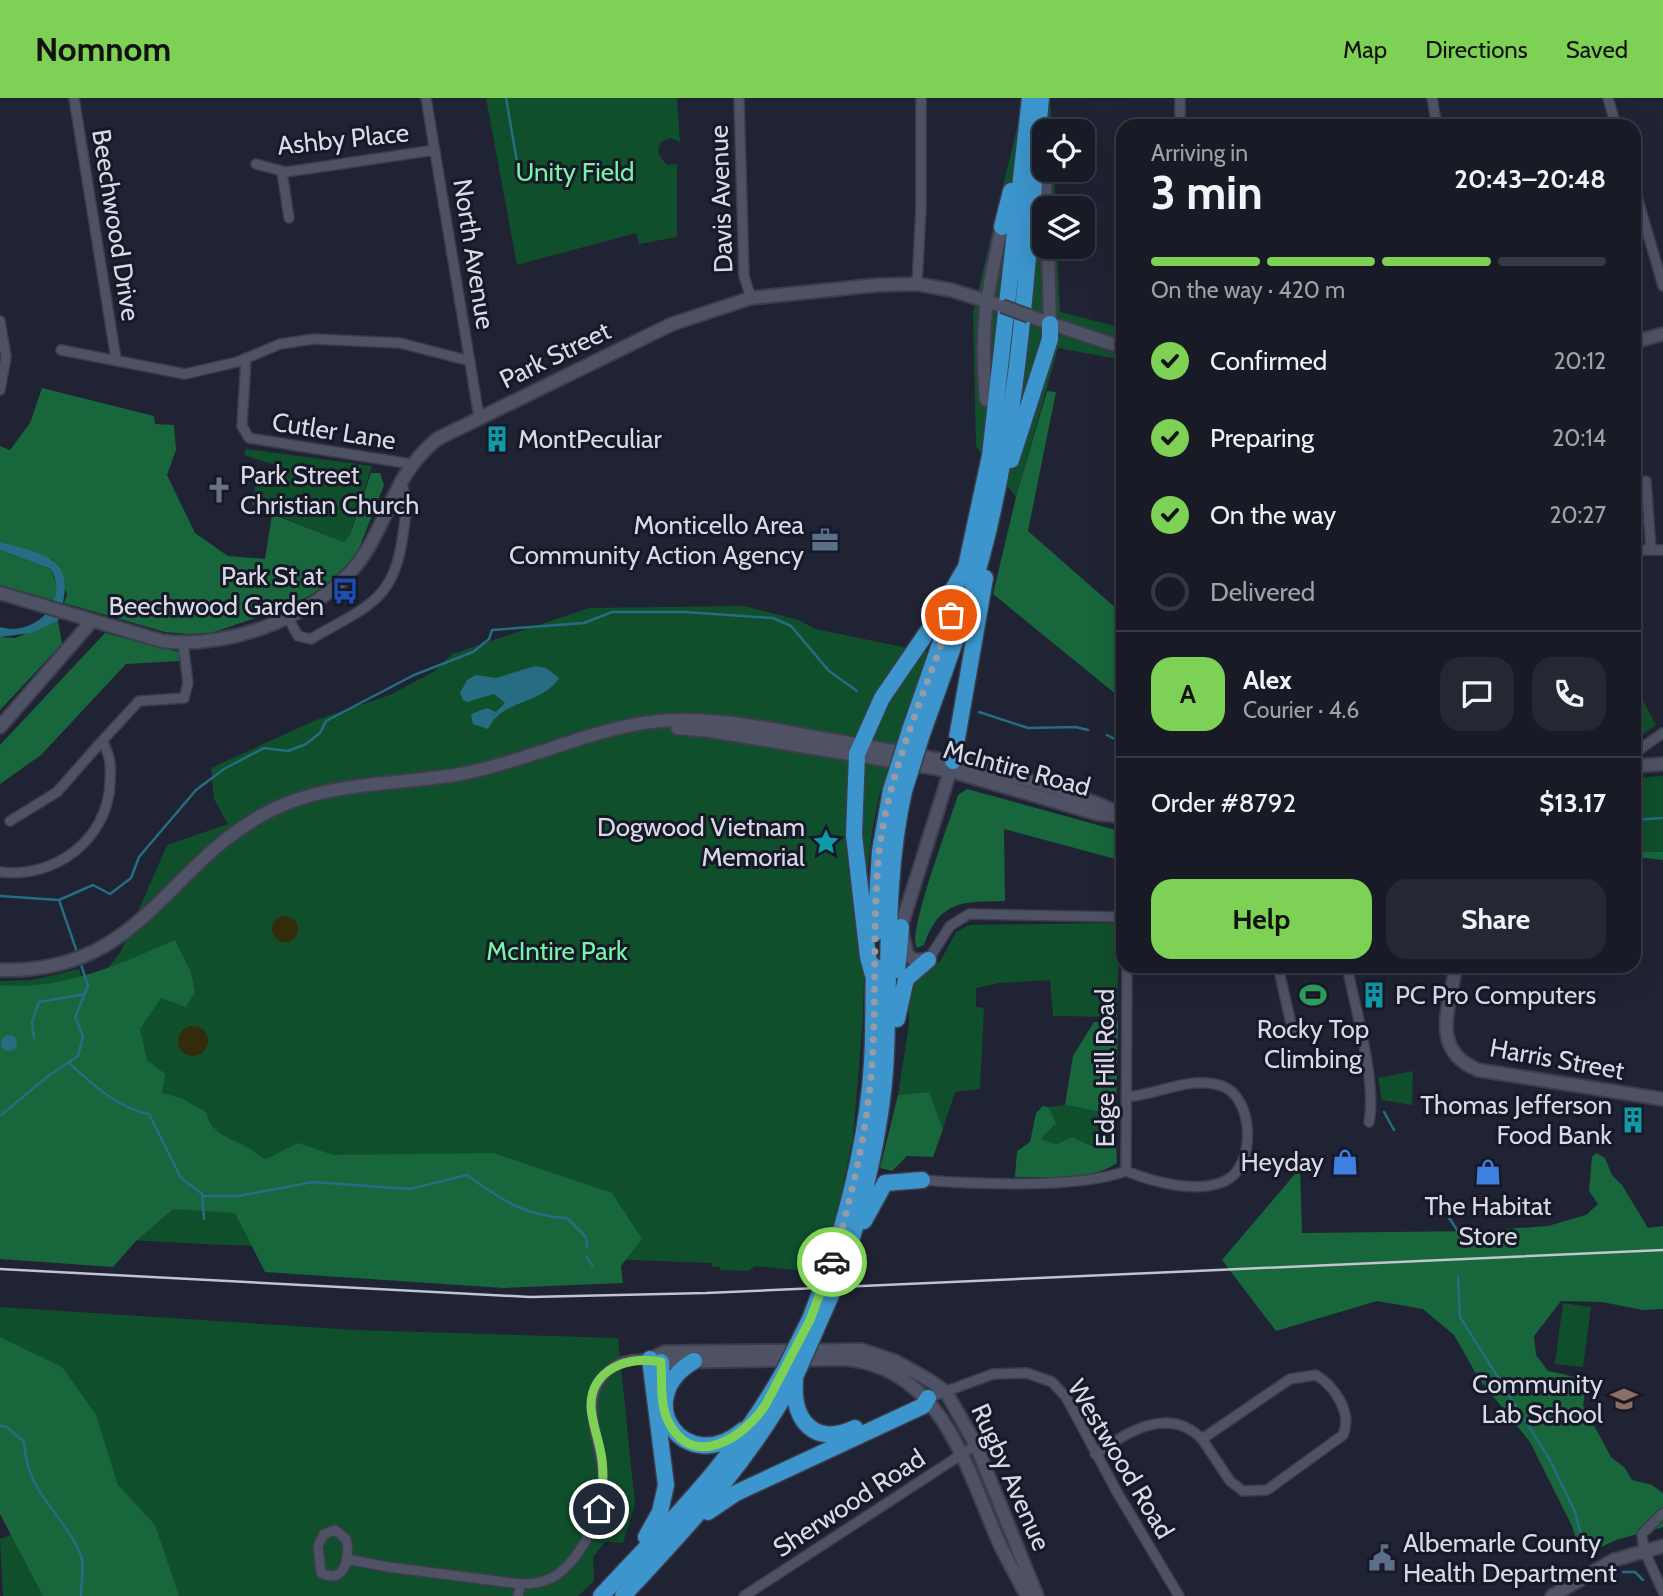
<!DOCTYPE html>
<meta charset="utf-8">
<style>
body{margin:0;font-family:Cabin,sans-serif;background:#252732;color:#f1f3f6;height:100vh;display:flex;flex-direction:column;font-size:26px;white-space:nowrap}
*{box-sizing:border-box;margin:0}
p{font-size:23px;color:#9fa1a7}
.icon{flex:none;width:38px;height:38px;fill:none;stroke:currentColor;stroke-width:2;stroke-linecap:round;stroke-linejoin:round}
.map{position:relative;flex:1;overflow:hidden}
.panel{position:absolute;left:1116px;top:21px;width:525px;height:854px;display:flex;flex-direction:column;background:#181a26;border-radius:21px;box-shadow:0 7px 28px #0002,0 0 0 2px #363843}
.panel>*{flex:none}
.controls{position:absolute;left:1032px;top:21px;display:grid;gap:14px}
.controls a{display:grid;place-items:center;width:63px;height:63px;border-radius:14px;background:#181a26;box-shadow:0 7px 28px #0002,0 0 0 2px #363843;font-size:35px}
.pin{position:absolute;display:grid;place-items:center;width:60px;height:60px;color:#fff;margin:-30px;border:4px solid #fff;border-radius:50%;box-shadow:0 2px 7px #0007}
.courier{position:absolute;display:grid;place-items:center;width:70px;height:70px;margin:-35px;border:5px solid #7dd154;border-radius:50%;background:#fff;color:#222;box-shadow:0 2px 9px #0007}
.head em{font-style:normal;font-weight:700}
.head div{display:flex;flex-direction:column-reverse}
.head{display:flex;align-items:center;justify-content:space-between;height:119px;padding:0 35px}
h1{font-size:46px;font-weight:700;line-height:52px}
.bar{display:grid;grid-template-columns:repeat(4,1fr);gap:10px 7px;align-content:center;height:84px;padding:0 35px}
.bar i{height:9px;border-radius:5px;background:#363843}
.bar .on{background:#7dd154}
.bar p{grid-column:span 4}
.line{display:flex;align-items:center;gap:18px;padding:0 35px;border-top:2px solid #363843}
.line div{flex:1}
.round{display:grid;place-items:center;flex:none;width:74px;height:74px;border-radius:21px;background:#252732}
ol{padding:0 35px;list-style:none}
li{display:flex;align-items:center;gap:21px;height:77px}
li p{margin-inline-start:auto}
li .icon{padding:7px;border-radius:50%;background:#7dd154;color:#111;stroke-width:4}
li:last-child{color:#9fa1a7}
li i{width:38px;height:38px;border:4px solid #363843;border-radius:50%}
.cta{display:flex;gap:14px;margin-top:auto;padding:14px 35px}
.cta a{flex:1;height:80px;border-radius:21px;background:#7dd154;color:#111;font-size:28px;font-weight:700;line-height:80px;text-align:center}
.cta a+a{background:#252732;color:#f1f3f6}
header{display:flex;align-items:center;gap:42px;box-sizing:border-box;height:98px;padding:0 35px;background:#7dd154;color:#111}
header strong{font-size:33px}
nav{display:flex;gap:38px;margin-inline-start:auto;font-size:24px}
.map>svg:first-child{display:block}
</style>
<header>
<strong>Nomnom</strong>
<nav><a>Map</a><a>Directions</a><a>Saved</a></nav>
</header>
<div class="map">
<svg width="1663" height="1498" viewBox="0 0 1663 1498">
<rect width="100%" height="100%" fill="#202333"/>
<path fill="#104f2c" d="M486,0h191l3,44 -10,-4 -9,4c-5,11 -2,15 7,23l9,-1v73l-38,7 -3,-11 -119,32z
M1022,8l29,2 1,23h-7v39h9l2,38h-11v39h12l3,65 63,16v32l-65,-12 -42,149 -40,-50 -3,-134z
M246,351l126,17 -22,69 -6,7 -92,-37 4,-24 17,6 5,-21 -34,-11z
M744,508l55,14 16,9 117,24 -53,143 -7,36 -6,51 -3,136 -10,118 -27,128h-9l-1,7 -61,-6 -7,5 -28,-1v-3l-8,-1v-3l-509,-19 -203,-11v-252l32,-1 47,-11 5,20 -1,9 37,-45 47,-108 61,-21 -14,-25 -3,-31 105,-48 74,-25 45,-24 17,-17 137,-46z
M1634,586l22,41 -21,15h-1z
M1663,678v76l-28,-1v-73z
M1119,825l-2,94 -64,-1 -3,-36 -51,3 -23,5v19l8,1 -4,81 -25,3 -12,37 -14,-36 -31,2 11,-71v-33l5,-10 27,-21 15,-28 13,-7z
M1413,973l-1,34 -30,-5 -4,-22z
M1065,1007l51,10v30l-24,1 -20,-9 -16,7 -15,-5 14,-16 -7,-16z
M1563,1205l28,4 -8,60 -28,-3z
M0,1209l355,23 263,8 17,166 -12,39 -18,-1 -12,15 1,24 -16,15h-509l-69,-140z
M24,1431l29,67h-50l-3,-57z"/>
<path fill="#18663b" d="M42,290l112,28 1,8 19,1 2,25 -9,25 28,58 33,23 37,3 7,-45 72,28 6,-7 21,-62h9l4,12 -28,71 -25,26 -37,23 -83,28 -22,1 -24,-2 -101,-29 3,-9 -14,-34 -53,-18v-96l10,4 20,-27z
M1047,293l9,1 -28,139 90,79h5v90l-130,-106 23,-97z
M0,452l51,19 6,17 -2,15 -55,-16z
M58,523l4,23 -62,66v-73l15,1z
M105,535l74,19v9l-53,3 -85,91 -41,29v-39z
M967,691l156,43v29l-119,-32 1,72c-41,1 -65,-2 -81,44l-7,3c-11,-12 34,-130 41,-153z
M1635,753l28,1v8l-28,-3z
M175,842l16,33 4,19 -9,15 -25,-9 -21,31 7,31 18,14 -3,19 19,5 25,14c6,23 22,25 41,35 8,4 10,9 19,12l32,-16 35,12 160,-2 119,40 30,46 -21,27 2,17 -119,5 -239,-16 -30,-59 -62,-4 -38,33 -22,25 -113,-8v-274c62,6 120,-21 175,-45z
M1118,923l-2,94 -51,-10 8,-49 21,-34z
M929,994l14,37 -10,28 -26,-1 -15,15 -12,-3 18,-73z
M1043,1008l5,1 8,16 -15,16 15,5 16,-7 20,9 24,-1 1,18c-28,19 -69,13 -102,14l2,-26 13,-9 6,-29z
M1596,1055l9,5 7,17 10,10 26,43 15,-2v83l-20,1 -41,-8 -41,-1 -27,35 2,19 12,16c23,5 42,5 35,34l28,52 14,11 7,12 20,5 11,8v34l-47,13 -28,13 -10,-7 -6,-20 -42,-84 -51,-63 -25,-44 -31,-26 -46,-8 -101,30 -54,-71 78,-92 2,65 175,-2 71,-5 38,-11 12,-11 -9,-13 3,-34z
M0,1239l62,30 34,48 22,70 37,40 24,71h-136l-43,-82z"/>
<path fill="#332b0a" d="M272 831a13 13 0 1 1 26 0a13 13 0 1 1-26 0Z
M178 943a15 15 0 1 1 30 0a15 15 0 1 1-30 0Z"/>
<path fill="#266c82" d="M0,444c53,14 78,18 58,79l-27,12 -31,4v-10c34,10 70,-25 51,-58l-51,-19z
M535,568l11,2 13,10c-17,27 -57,21 -71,51l-15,-5 -2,-10 16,-6 9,4 9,-9 -11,-9 -27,8 -4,-2 -3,-7 7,-13 9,-5 20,3z
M1 945a8 8 0 1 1 16 0a8 8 0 1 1-16 0Z"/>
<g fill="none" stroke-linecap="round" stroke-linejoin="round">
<path stroke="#266c82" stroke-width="2.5" d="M506,0l13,75
M979,614l49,16 48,-1 12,3
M1107,637l17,9
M1634,722l29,-2
M0,798l59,4 34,-15 17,9 21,-16 8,-21 57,-67 28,-21 40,-21 24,3 18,-7 14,-11 6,-12 88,-46 59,-23 16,-13 3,-9 92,-7 28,-11h73l88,6 18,8 38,45 28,20
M59,802l18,52
M34,940l-2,-16 7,-20 46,-8
M70,966c22,20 49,45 79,50l32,64 24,18h33l75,-14 97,7 57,-14c35,25 57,41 100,43l19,19 1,10
M1384,1014l10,18
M0,1018l47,-39 31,-21 5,-20 -8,-19 13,-31 -8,-25
M202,1096l2,25
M1442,1109l17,26
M586,1158l7,10
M1458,1179l2,40 90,143 25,52 10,37 9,6
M0,1328l7,1 17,15c3,53 38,69 56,111 5,11 1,31 1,43
M1623,1474h12l8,8"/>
<g stroke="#3b3d4b" stroke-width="12">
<path id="street" d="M74,0l42,261
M426,0l53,319
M739,0l5,178 7,22
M1180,0v28
M1432,0l5,28
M1608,0l8,28
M256,66l30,8 149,-22
M282,74l7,46
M1634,88l29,100
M917,186l4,-76v-110
M0,223l6,36 -6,33
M61,252l124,24 52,-12 43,-18 33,-5 87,4 70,18
M246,260l-4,68 7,12 162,26
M1646,383l5,69
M1634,452h29
M287,518l11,20 13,3c54,-32 84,-37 92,-105 3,-20 6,-35 -3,-54
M102,643l37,-40 45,-3 4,-15 -5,-40
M1634,655l29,-20
M0,774c55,7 108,-33 110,-89 1,-16 1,-27 -8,-42l-45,51 -47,29
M928,862l22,-34 19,-12 155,3
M1278,868l15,67
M1347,868c8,42 30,116 22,156
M1126,1073c27,11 71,23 99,10 32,-15 29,-84 -3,-95 -31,-11 -65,9 -96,11
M1126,1073l1,-205
M922,1082c52,4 156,9 204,-9
M1316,1277c18,11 37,38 27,60l-76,55 -24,1 -13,-10 -28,-42 88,-60z
M928,1300l65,-24 34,-1 25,9 14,15 51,95 62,104
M1095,1356c32,-22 74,-49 107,-15
M1663,1415l-21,21 2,16 19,42
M335,1432l11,9c5,19 -2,46 -25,34l-3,-27 6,-12z
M347,1461l41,8 133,17c25,0 38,-7 54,-27 16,-21 27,-48 28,-74 1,-41 -30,-85 9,-115 11,-9 28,-10 42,-8
M518,1498l3,-12
M744,1498l232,-151"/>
</g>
<g stroke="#3b3d4b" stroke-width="16">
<path id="secondary" d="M1045,79l1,31
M1048,149l2,77
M1029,218l95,32
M1634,244l29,-8
M986,302c-6,-70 0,-105 16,-173
M0,495l162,48c70,9 167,-28 205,-91 26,-43 28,-75 70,-111l235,-115 79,-26 126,-13 40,-1 34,6 51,16
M0,629l91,-105
M677,630l33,3 241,40 147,43 20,2
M1634,668l29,-2
M928,862h-13l-8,-5 -6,-28 51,-162
M1456,868c-7,43 -26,84 22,104l185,29
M0,872c141,4 163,-102 266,-157 59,-32 131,-28 195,-39 65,-12 134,-47 198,-53 61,-5 120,10 179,20 98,18 194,32 286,74
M650,1261l15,-7 197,-2 33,11 34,19 17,12 30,53 61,151
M661,1264l185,-3c95,10 119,105 151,179 9,20 20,39 30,58
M1552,1498l62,-36 49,-14"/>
</g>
<g stroke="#3b3d4b" stroke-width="19">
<path id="highway" d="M1002,129l9,-36
M1011,362l39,-121v-15
M910,632l48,-137
M922,636c27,-76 56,-150 72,-229 29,-133 35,-271 47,-407
M953,663l32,-183
M875,835l5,-82 11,-61
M897,872l4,-43
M873,877l-5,-18 -14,-122 3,-81 25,-56 50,-73 34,-58 24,-111 40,-358
M897,921l9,-40 22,-19
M864,1123l21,-38 37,-3
M830,1169c21,-66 38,-135 42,-204 2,-33 1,-65 2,-97
M843,1170c20,-64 37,-130 42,-197 6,-95 -2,-187 19,-280
M694,1263c-65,38 -9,118 49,69
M661,1264l2,33
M795,1283c-3,40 20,66 60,47
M708,1414l28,-19 187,-87 5,-8
M646,1439l14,-25 6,-27 -16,-126
M601,1498c66,-71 134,-137 182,-223
M623,1498c64,-69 127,-135 172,-219"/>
</g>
<use href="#street" stroke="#4f5265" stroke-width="9"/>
<use href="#secondary" stroke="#4f5265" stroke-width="12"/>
<use href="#highway" stroke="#3c95cc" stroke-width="16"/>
<path stroke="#c2c4d0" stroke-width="2.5" d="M0,1171l530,28 176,-4 957,-43"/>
<g stroke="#3b3d4b" stroke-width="16" stroke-linecap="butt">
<path id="secondary-bridge" d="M1002,208l27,10"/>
</g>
<g stroke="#3b3d4b" stroke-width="19" stroke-linecap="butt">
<path id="highway-bridge" d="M891,692l19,-60
M904,693l18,-57
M783,1275l27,-54 20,-52
M795,1279l48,-109"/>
</g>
<use href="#secondary-bridge" stroke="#4f5265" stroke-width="12"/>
<use href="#highway-bridge" stroke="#3c95cc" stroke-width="16"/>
</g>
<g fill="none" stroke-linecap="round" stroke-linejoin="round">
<path stroke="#989aa7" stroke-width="7" stroke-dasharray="0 12.6" d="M832,1164c20,-64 35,-131 40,-197 5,-71 0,-142 7,-212 9,-83 47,-160 72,-238"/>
<path stroke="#7dd154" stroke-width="9" d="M599,1411c4,-17 5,-32 3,-49 -2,-18 -10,-35 -11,-53 -1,-38 38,-52 70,-45 1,18 -1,43 7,59 25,51 77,16 98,-17l44,-84 22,-58"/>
</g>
<defs>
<g id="building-bare" transform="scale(2.1)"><path d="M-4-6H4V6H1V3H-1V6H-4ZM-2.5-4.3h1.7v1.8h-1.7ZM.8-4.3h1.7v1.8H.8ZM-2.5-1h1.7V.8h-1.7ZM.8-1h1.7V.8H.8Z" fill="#0f9aa8" stroke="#171928" stroke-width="2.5" paint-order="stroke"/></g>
<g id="church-bare" transform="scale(2.1)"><path d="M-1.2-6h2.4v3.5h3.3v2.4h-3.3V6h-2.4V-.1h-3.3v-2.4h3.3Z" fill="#6b7280" stroke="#171928" stroke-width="2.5" paint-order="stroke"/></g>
<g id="office-bare" transform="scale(2.1)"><path d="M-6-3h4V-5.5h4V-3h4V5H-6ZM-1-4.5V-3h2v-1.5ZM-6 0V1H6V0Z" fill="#5c6f8a" stroke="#171928" stroke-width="2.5" paint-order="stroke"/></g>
<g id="bus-bare" transform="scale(2.1)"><path d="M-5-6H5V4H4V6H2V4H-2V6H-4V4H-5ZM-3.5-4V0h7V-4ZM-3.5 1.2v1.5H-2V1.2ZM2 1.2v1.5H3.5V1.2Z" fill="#1a4fb4" stroke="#171928" stroke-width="2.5" paint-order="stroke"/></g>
<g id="sight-bare" transform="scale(2.1)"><path d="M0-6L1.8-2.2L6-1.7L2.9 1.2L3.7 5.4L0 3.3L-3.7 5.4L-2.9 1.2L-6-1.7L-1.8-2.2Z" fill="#0f9aa8" stroke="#171928" stroke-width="2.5" paint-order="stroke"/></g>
<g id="stadium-bare" transform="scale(2.1)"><path d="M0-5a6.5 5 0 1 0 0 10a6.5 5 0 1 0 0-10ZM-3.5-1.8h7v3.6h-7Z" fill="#2e9e5b" stroke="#171928" stroke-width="2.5" paint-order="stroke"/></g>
<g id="shop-bare" transform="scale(2.1)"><path d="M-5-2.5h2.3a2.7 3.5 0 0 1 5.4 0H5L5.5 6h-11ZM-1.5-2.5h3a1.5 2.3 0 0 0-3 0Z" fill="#3f7fe0" stroke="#171928" stroke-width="2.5" paint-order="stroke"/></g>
<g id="school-bare" transform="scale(2.1)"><path d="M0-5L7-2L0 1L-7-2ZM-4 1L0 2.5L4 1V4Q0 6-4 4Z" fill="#8d6e63" stroke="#171928" stroke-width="2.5" paint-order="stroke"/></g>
<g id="civic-bare" transform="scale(2.1)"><path d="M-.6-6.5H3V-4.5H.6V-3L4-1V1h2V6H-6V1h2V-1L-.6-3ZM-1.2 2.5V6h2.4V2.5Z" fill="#5c6f8a" stroke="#171928" stroke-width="2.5" paint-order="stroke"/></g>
</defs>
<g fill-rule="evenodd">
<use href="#building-bare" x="497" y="341"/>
<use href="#church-bare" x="219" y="392"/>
<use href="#office-bare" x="825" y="442"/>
<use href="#bus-bare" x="345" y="493"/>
<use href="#sight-bare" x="826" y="744"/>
<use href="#stadium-bare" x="1313" y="897"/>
<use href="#building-bare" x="1374" y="897"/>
<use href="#building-bare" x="1633" y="1022"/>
<use href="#shop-bare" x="1345" y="1064"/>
<use href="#shop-bare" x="1488" y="1074"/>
<use href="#school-bare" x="1624" y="1301"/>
<use href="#civic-bare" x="1382" y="1460"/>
</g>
<g text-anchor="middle" stroke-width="6" stroke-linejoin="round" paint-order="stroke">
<g font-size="26" fill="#d8dae5" stroke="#171928">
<text transform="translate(343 41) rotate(-6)" y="9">Ashby Place</text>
<text transform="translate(721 101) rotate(-92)" y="9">Davis Avenue</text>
<text transform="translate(116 127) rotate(81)" y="9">Beechwood Drive</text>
<text transform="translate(474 156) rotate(81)" y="9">North Avenue</text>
<text transform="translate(555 257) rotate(-26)" y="9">Park Street</text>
<text transform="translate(334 333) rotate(9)" y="9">Cutler Lane</text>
<text transform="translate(1017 670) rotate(15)" y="9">McIntire Road</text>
<text transform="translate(1557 961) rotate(10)" y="9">Harris Street</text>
<text transform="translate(1105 970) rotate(-90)" y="9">Edge Hill Road</text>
<text transform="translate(1121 1361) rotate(59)" y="9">Westwood Road</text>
<text transform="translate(1011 1379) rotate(66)" y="9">Rugby Avenue</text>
<text transform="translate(849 1405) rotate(-33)" y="9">Sherwood Road</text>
</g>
<g font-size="26" fill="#77f4a6" stroke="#171928">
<text x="575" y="83">Unity Field</text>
<text x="557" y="862">McIntire Park</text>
</g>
<g font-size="26" fill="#d8dae5" stroke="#171928" text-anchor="end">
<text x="518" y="350" text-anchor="start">MontPeculiar</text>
<text x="240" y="386" text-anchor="start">Park Street<tspan x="240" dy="30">Christian Church</tspan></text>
<text x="804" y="436">Monticello Area<tspan x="804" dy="30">Community Action Agency</tspan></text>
<text x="324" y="487">Park St at<tspan x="324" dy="30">Beechwood Garden</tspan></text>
<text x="805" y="738">Dogwood Vietnam<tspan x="805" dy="30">Memorial</tspan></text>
<text x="1395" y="906" text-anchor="start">PC Pro Computers</text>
<text x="1313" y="940" text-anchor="middle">Rocky Top<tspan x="1313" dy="30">Climbing</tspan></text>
<text x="1612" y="1016">Thomas Jefferson<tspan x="1612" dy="30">Food Bank</tspan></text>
<text x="1324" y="1073">Heyday</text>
<text x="1488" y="1117" text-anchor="middle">The Habitat<tspan x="1488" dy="30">Store</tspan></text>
<text x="1603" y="1295">Community<tspan x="1603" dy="30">Lab School</tspan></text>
<text x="1403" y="1454" text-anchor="start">Albemarle County<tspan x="1403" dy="30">Health Department</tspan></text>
</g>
</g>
</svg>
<div class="controls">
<a><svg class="icon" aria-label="locate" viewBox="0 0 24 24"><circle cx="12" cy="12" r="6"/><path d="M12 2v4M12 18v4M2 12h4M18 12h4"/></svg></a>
<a><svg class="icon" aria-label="layers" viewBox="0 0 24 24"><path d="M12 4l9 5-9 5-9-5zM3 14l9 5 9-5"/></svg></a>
</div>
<div class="pin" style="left:951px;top:517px;background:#ea580c"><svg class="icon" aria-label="bag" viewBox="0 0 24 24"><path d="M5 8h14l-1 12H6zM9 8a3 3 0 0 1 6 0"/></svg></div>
<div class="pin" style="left:599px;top:1411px;background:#1f2937"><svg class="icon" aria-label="home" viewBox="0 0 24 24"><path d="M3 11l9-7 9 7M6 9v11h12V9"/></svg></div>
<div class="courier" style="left:832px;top:1164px"><svg class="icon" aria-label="car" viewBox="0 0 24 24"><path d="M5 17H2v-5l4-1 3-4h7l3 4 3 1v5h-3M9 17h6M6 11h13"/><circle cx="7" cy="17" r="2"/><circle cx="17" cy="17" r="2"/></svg></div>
<section class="panel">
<div class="head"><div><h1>3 min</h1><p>Arriving in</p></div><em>20:43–20:48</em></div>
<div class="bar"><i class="on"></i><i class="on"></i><i class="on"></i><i></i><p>On the way · 420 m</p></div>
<ol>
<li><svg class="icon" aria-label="check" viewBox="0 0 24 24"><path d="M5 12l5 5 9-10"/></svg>Confirmed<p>20:12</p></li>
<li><svg class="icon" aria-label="check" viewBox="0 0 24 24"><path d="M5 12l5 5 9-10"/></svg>Preparing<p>20:14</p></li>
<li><svg class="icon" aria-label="check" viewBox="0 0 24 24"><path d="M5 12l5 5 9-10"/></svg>On the way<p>20:27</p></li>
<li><i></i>Delivered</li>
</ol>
<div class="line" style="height:126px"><b class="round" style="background:#7dd154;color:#111">A</b><div><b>Alex</b><p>Courier · 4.6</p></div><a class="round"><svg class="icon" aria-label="chat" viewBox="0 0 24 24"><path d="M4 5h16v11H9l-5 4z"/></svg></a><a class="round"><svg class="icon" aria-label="phone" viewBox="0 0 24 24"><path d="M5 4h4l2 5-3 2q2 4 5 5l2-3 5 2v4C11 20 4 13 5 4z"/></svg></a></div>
<div class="line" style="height:91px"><div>Order #8792</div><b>$13.17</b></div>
<div class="cta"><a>Help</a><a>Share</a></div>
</section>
</div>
